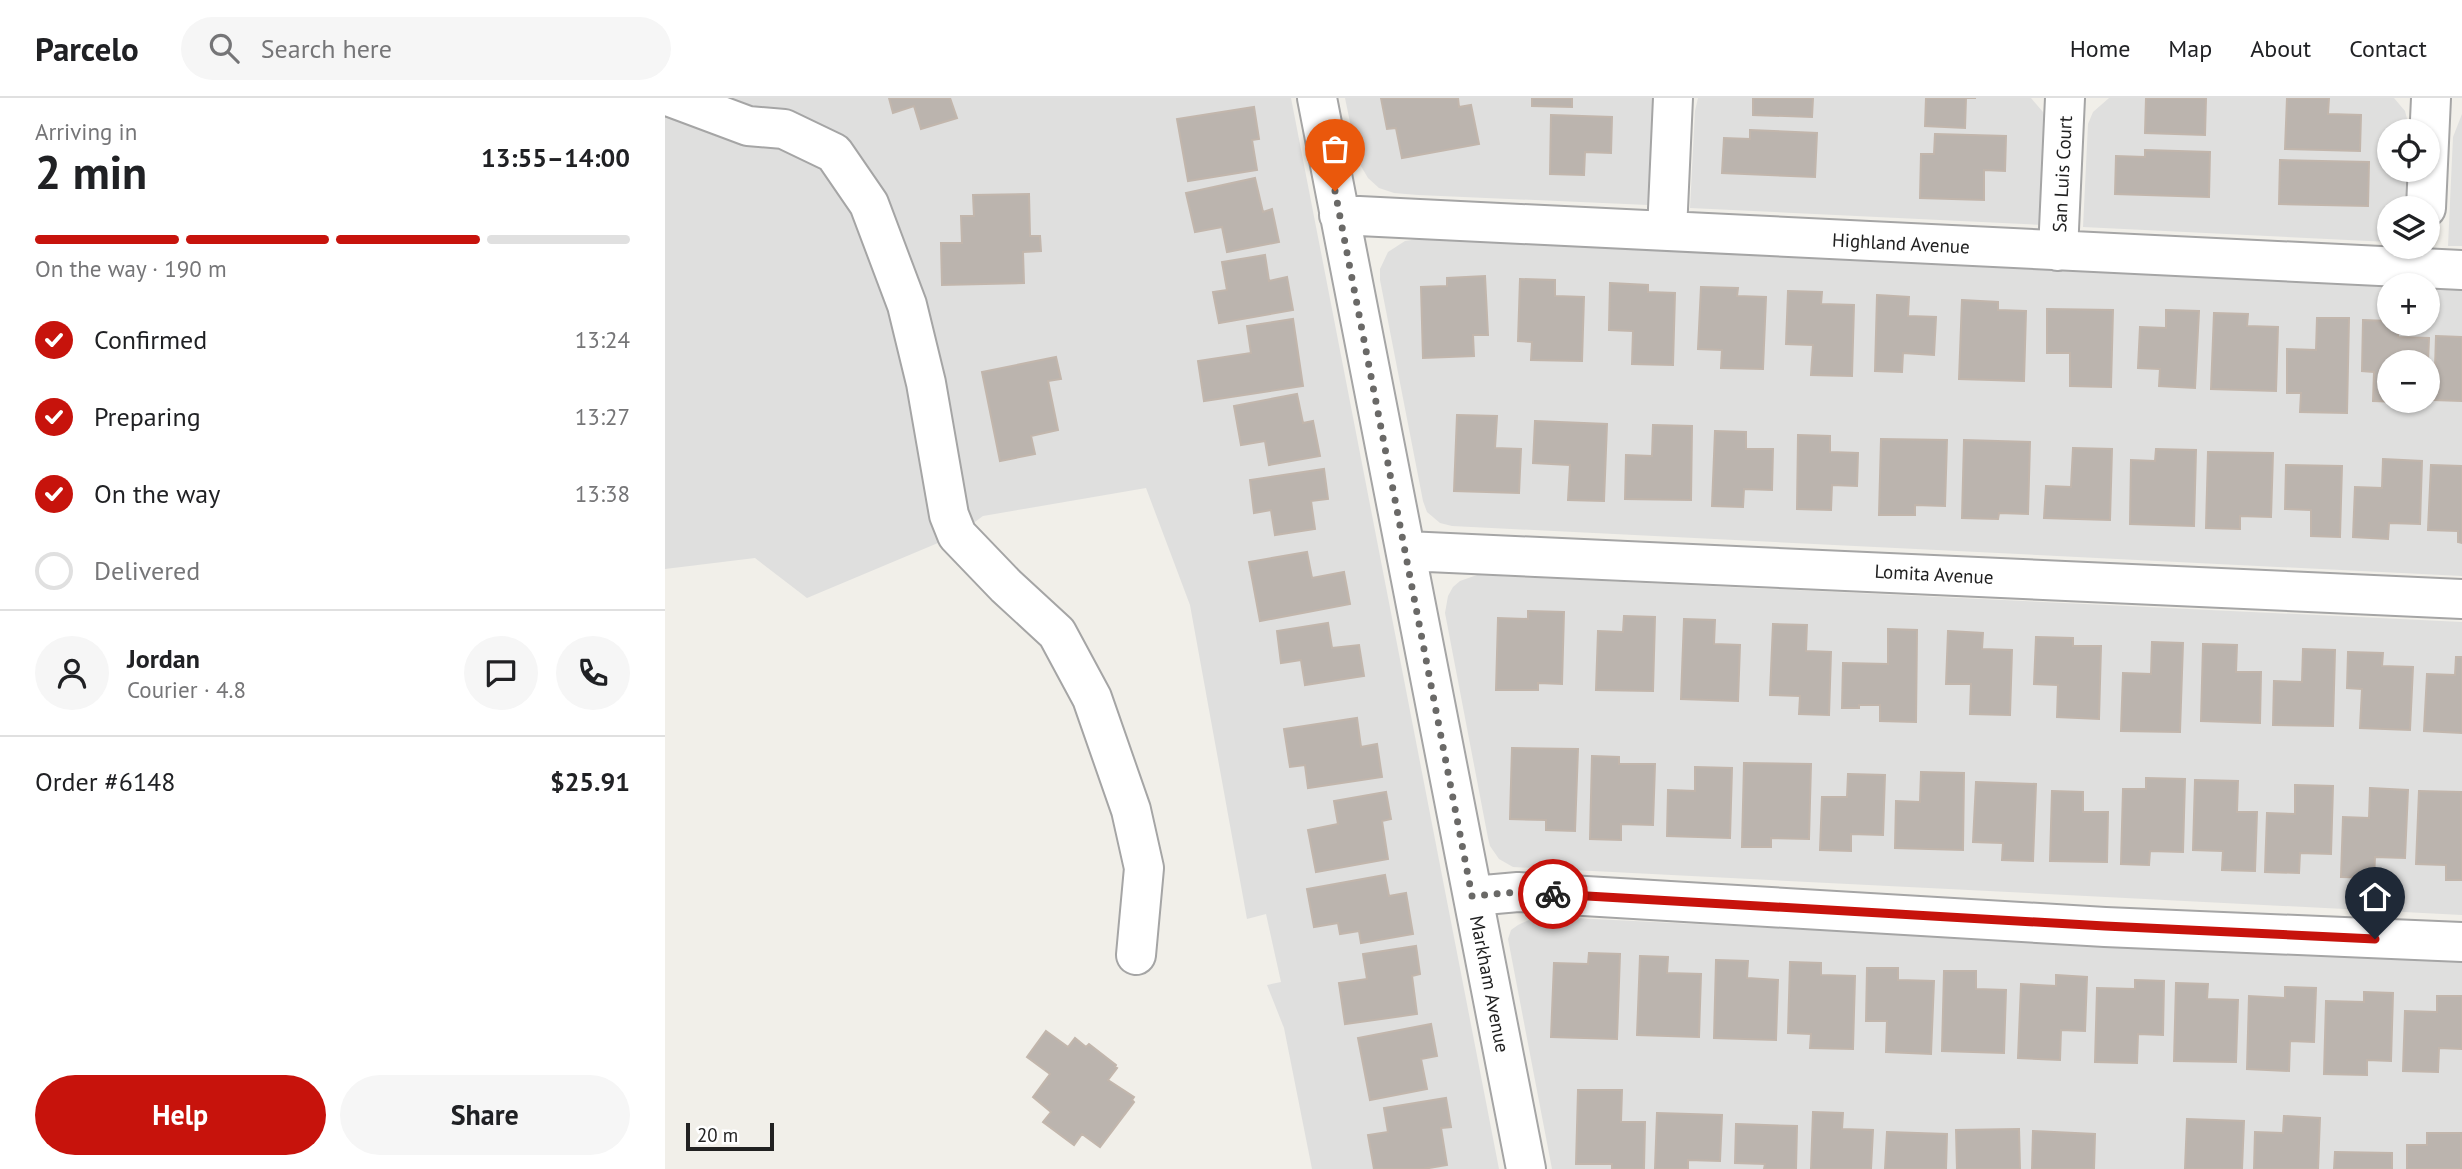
<!DOCTYPE html>
<meta charset="utf-8">
<style>
body{margin:0;font-family:"PT Sans",sans-serif;background:#f6f6f6;color:#202124;height:100vh;display:flex;flex-direction:column;font-size:26px;white-space:nowrap}
*{box-sizing:border-box;margin:0}
p{font-size:23px;color:#757577}
.icon{flex:none;width:38px;height:38px;fill:none;stroke:currentColor;stroke-width:2;stroke-linecap:round;stroke-linejoin:round}
.map{position:relative;flex:1;overflow:hidden}
.details{display:flex;flex-direction:column;background:#fff;width:665px}
.details>*{flex:none}
.buttons{position:absolute;left:1712px;top:21px;display:grid;gap:14px}
.buttons a{display:grid;place-items:center;width:63px;height:63px;border-radius:50%;background:#fff;box-shadow:0 2px 5px #0004;font-size:35px}
.scale{position:absolute;left:21px;bottom:18px;width:88px;box-sizing:border-box;padding-left:7px;border:4px solid #212121;border-top:0;font-size:19px;line-height:24px;white-space:nowrap;color:#212121;-webkit-text-stroke:5px #fff;paint-order:stroke}
.pin{position:absolute;display:grid;place-items:center;width:60px;height:60px;color:#fff;margin:-72px -30px;border-radius:50% 50% 50% 0;rotate:-45deg;box-shadow:0 0 7px #0007}
.pin .icon{rotate:45deg}
.courier{position:absolute;display:grid;place-items:center;width:70px;height:70px;margin:-35px;border:5px solid #c7130c;border-radius:50%;background:#fff;color:#222;box-shadow:0 2px 9px #0007}
.summary em{font-style:normal;font-weight:700}
.summary div{display:flex;flex-direction:column-reverse}
.summary{display:flex;align-items:center;justify-content:space-between;height:119px;padding:0 35px}
h1{font-size:46px;font-weight:700;line-height:52px}
.bar{display:grid;grid-template-columns:repeat(4,1fr);gap:10px 7px;align-content:center;height:84px;padding:0 35px}
.bar i{height:9px;border-radius:5px;background:#e0e0e0}
.bar .current{background:#c7130c}
.bar p{grid-column:span 4}
.line{display:flex;align-items:center;gap:18px;padding:0 35px;border-top:2px solid #e0e0e0}
.line div{flex:1}
.round{display:grid;place-items:center;flex:none;width:74px;height:74px;border-radius:37px;background:#f6f6f6}
ol{padding:0 35px;list-style:none}
li{display:flex;align-items:center;gap:21px;height:77px}
li p{margin-inline-start:auto}
li .icon{padding:7px;border-radius:50%;background:#c7130c;color:#fff;stroke-width:4}
li:last-child{color:#757577}
li i{width:38px;height:38px;border:4px solid #e0e0e0;border-radius:50%}
.primary-button{display:flex;gap:14px;margin-top:auto;padding:14px 35px}
.primary-button a{flex:1;height:80px;border-radius:42px;background:#c7130c;color:#fff;font-size:28px;font-weight:700;line-height:80px;text-align:center}
.primary-button a+a{background:#f6f6f6;color:#202124}
header{display:flex;align-items:center;gap:42px;box-sizing:border-box;height:98px;padding:0 35px;background:#fff;border-bottom:2px solid #e0e0e0}
header strong{font-size:33px}
nav{display:flex;gap:38px;margin-inline-start:auto;font-size:24px}
.search{width:490px;height:63px;background:#f6f6f6;display:flex;align-items:center;gap:18px;box-sizing:border-box;padding:0 24px;border-radius:38px;color:#757577;font-size:26px}
main{display:flex;flex:1;min-height:0}
.map>svg:first-child{display:block}
</style>
<header>
<strong>Parcelo</strong>
<div class="search"><svg class="icon" aria-label="search" viewBox="0 0 24 24"><circle cx="10" cy="10" r="6"/><path d="M15 15l6 6"/></svg>Search here</div>
<nav><a>Home</a><a>Map</a><a>About</a><a>Contact</a></nav>
</header>
<main>
<section class="details">
<div class="summary"><div><h1>2 min</h1><p>Arriving in</p></div><em>13:55–14:00</em></div>
<div class="bar"><i class="current"></i><i class="current"></i><i class="current"></i><i></i><p>On the way · 190 m</p></div>
<ol>
<li><svg class="icon" aria-label="check" viewBox="0 0 24 24"><path d="M5 12l5 5 9-10"/></svg>Confirmed<p>13:24</p></li>
<li><svg class="icon" aria-label="check" viewBox="0 0 24 24"><path d="M5 12l5 5 9-10"/></svg>Preparing<p>13:27</p></li>
<li><svg class="icon" aria-label="check" viewBox="0 0 24 24"><path d="M5 12l5 5 9-10"/></svg>On the way<p>13:38</p></li>
<li><i></i>Delivered</li>
</ol>
<div class="line" style="height:126px"><a class="round"><svg class="icon" aria-label="person" viewBox="0 0 24 24"><circle cx="12" cy="8" r="4"/><path d="M4 21q1-7 8-7t8 7"/></svg></a><div><b>Jordan</b><p>Courier · 4.8</p></div><a class="round"><svg class="icon" aria-label="chat" viewBox="0 0 24 24"><path d="M4 5h16v11H9l-5 4z"/></svg></a><a class="round"><svg class="icon" aria-label="phone" viewBox="0 0 24 24"><path d="M5 4h4l2 5-3 2q2 4 5 5l2-3 5 2v4C11 20 4 13 5 4z"/></svg></a></div>
<div class="line" style="height:91px"><div>Order #6148</div><b>$25.91</b></div>
<div class="primary-button"><a>Help</a><a>Share</a></div>
</section>
<div class="map">
<svg width="1797" height="1071" viewBox="0 0 1797 1071">
<rect width="100%" height="100%" fill="#f1efe9"/>
<path fill="#dfdfde" fill-rule="evenodd" d="M0,0h626l208,1071h-187l-28,-141 -17,-43 14,-3 -15,-68 -19,5 -57,-314 -44,-117 -163,28 -26,19 -150,63 -52,-40 -90,11z
M680,0h307l2,14 -6,93 -230,-10 -24,-2 -15,-5 -11,-10 -10,-17z
M1033,0h333l12,14 3,10 -3,103 -353,-17 5,-97z
M1444,0h285l11,13 5,20h-21v39h19l-1,38h-18v34l-306,-15 5,-103 5,-12z
M1797,16v132h-14l5,-109z
M753,141l971,48v37h38v-35l35,1v286l-1010,-50 -12,-3 -13,-11 -4,-11 -43,-221v-11l8,-17 17,-11zM1724,264h38v39h-38z
M812,477l985,47v293l-949,-48 -14,-8 -9,-13 -2,-8 -43,-225 3,-17 5,-9 7,-6z
M888,819l909,45v207h-910l-44,-230 3,-9 7,-5 11,-5z"/>
<path fill="#bbb4ae" stroke="#c2b6ac" stroke-width="2" d="M224,0h61l7,20 -36,11 -7,-23 -21,7z
M716,0h77l1,9 12,-2 8,39 -77,14 -6,-30 -9,1z
M867,0h40v9l-40,-1z
M1088,0h60l-1,19 -59,-2z
M1261,0h50h-10l-1,30 -40,-2z
M1481,0h60l-1,37 -60,-2z
M1622,0h42l-1,16 33,1 -1,36 -75,-2z
M589,9l5,32 -7,1 5,30 -69,11 -11,-62z
M886,17l61,2 -1,36 -26,-1 -1,23 -34,-1z
M1085,32l67,3 -2,44 -93,-4 2,-35 26,1z
M1270,36l71,2 -1,35 -21,-1v30l-64,-2 1,-44h13z
M1480,52l65,2 -1,45 -94,-3 1,-38 29,1z
M1615,62l89,2 -1,44 -89,-2z
M590,80l8,34 9,-3 7,33 -52,10 -5,-25 -27,5 -9,-39z
M364,96l1,42h10l1,15 -18,1 1,31 -82,2 -1,-42h21l-1,-27h13l-1,-21z
M600,157l4,26 18,-4 6,33 -74,13 -6,-31 14,-2 -5,-28z
M820,178l3,59h-15l1,21 -51,2 -2,-71 26,-1v-8z
M855,181l35,1v16l29,1 -2,64 -51,-1 1,-18 -14,-1z
M945,185l38,2v7l27,1 -2,72 -41,-1 1,-33 -24,-1z
M1036,189l37,1 -1,8 29,1 -3,72 -42,-1 1,-18 -24,-1z
M1123,193l34,1 -1,12 33,1 -2,71 -41,-1 2,-30 -27,-1z
M1212,197l32,2 -1,19 28,1 -2,38 -31,-2 -1,19 -27,-1z
M1297,202l36,2v8l28,1 -2,70 -65,-2z
M1382,211l66,1 -2,77 -41,-1v-33h-23z
M1501,212l33,1 -4,77 -36,-2 1,-17 -22,-1 2,-41 26,1z
M1549,215l34,1 -1,12 31,1 -2,64 -65,-2z
M1652,220h32l-2,95 -47,-1 1,-19h-14v-44l29,1z
M628,221l10,67 -99,15 -6,-40 53,-8 -4,-27z
M1698,222l26,1v3h10l-1,13 31,1 -2,48v-24h-38v39h38v2l-54,-2 1,-29 -12,-1z
M1771,238l26,1v64l-28,-1z
M391,259l5,22 -13,2 10,49 -27,6 4,18 -35,7 -18,-89z
M632,296l6,29 10,-2 7,35 -51,9 -4,-24 -24,4 -7,-39z
M792,317l40,1 -2,32 26,1 -2,44 -65,-2z
M870,323l72,3 -3,77 -36,-1 2,-35 -37,-2z
M988,327l39,1 -1,74 -66,-1 1,-44 26,1z
M1050,333l31,1v17h27l-1,41 -28,-1 -1,18 -31,-1z
M1133,337l32,1v16l28,1 -1,33 -25,-1 -1,25 -34,-1z
M1216,341l66,1 -2,66 -30,-1v10h-36z
M1299,342l66,2 -2,72 -29,-1 -1,6 -36,-1z
M1408,350l39,1 -2,71 -66,-2 2,-32 25,1z
M1491,351l40,1 -2,76 -64,-2 1,-64 24,1z
M1543,354l65,1 -2,64 -31,-1v13l-34,-1z
M1718,361l39,2 -2,63 -31,-1 -1,16 -35,-2 2,-50 27,1z
M1621,367l56,1 -2,71 -29,-1v-26l-26,-1z
M1766,367l31,1v77l-4,-1v-11l-30,-1z
M659,371l4,30 -17,2 4,28 -40,6 -4,-25 -17,3 -4,-33z
M642,454l5,26 32,-6 6,32 -90,17 -11,-59z
M863,513l36,1 -2,72 -24,-1v7h-42l2,-72 30,1z
M959,518l31,1 -2,74 -57,-1 2,-59 25,1z
M1019,521l31,1 -1,24 26,1 -2,56 -57,-2z
M663,525l4,25 27,-3 5,31 -59,9 -4,-25 -20,3 -4,-32z
M1108,526l34,1 -1,26 25,1 -2,63 -30,-1 1,-18 -30,-1z
M1223,531l29,1 -1,92 -36,-1v-16h-21v3h-17l1,-45 45,1z
M1283,533l35,2 -1,16 30,1 -2,65 -40,-1 1,-30h-25z
M1371,539l37,1v8h28l-2,73 -42,-2 1,-32 -24,-1z
M1487,544l31,1 -3,89 -59,-1 2,-58 28,1z
M1538,546l34,1 -1,27h25l-1,51 -59,-2z
M1638,551l32,1 -2,76 -60,-1 1,-44 28,1z
M1683,554l35,1 -1,13 31,1 -3,63 -50,-2 2,-39 -15,-1z
M1791,559h6v76l-38,-2 3,-57 28,1z
M692,620l4,29 16,-3 5,33 -74,11 -3,-23 -15,2 -6,-38z
M847,650l66,1 -3,82 -29,-1v-10l-36,-1z
M927,658l27,1v7h36l-2,61 -32,-1v16l-31,-1z
M1079,665l67,1 -2,75 -38,-1v9h-29z
M1030,669l37,1 -2,70 -63,-2 1,-46 27,1z
M1256,674l43,1 -1,77 -68,-2 1,-47 24,1z
M1183,676l37,1 -2,60 -32,-1v17l-31,-1 2,-53h25z
M1481,680l39,1 -2,73 -33,-1 -1,14 -28,-1 2,-75h23z
M1530,682l43,1 -1,31h20l-2,59 -33,-1 1,-19 -30,-1z
M1311,684l60,2 -3,77 -31,-1 1,-17 -30,-1z
M1630,687l38,1 -2,68 -31,-1 -1,20 -34,-1 2,-59 28,1z
M1705,690l38,2 -3,68 -30,-1 -1,21 -33,-1 2,-60 26,1z
M1387,693l31,1v20h25l-1,50 -57,-1z
M1754,693l42,1 1,88h-16v-15l-30,-1z
M721,694l5,27 -9,2 6,38 -72,13 -8,-42 30,-6 -4,-23z
M720,777l4,21 17,-3 7,41 -52,9 -2,-12 -19,3 -2,-11 -24,4 -7,-38z
M751,848l4,28 -8,2 5,38 -72,10 -6,-41 28,-4 -4,-25z
M924,855l31,1 -3,85 -66,-2 3,-74 34,1z
M975,858l28,1 -1,16 34,1 -2,63 -62,-2z
M1051,862l32,1 -1,17 31,2 -2,60 -62,-2z
M1125,864l31,1v12l34,1 -2,73 -43,-1 1,-14 -23,-1z
M1202,870h31v12l36,1 -3,73 -45,-2 1,-31h-21z
M1279,873h32v18l30,1 -2,63 -62,-2z
M1391,877l31,2 -2,54 -24,-1 -1,30 -42,-2 3,-74 35,2z
M1470,882l29,1 -1,54 -25,-1 -1,29 -42,-1 2,-74 38,1z
M1511,885l32,1 -1,15 31,1 -2,62 -62,-1z
M1620,889l31,1 -2,54 -24,-1 -1,30 -42,-2 2,-73 36,2z
M1699,894l29,1 -2,68 -24,-1v15l-43,-1 2,-73 38,1z
M1772,898h25v53l-23,-1 -1,24 -35,-1 2,-60 32,1z
M766,926l6,32 -16,3 6,30 -57,11 -12,-62z
M381,933l22,16 7,-9 11,9 3,-3 27,21 -1,2 2,1 -9,12 26,17 -2,3 2,2 -34,45 -18,-13 -8,11 -31,-23 8,-10 -18,-15 17,-23 -23,-17z
M913,992h44l-1,32h24l-1,47h-32v-5h-36z
M781,1000l5,29 -10,1 6,37 -24,4h-49l-6,-34 20,-3 -4,-24z
M1148,1014l30,1 -1,16 31,1 -2,39h-60z
M992,1015l65,2 -2,46 -32,-1v9h-33z
M1619,1018l36,2 -2,51h-64l1,-37 28,1z
M1522,1021l57,2 -2,48h-57z
M1071,1026l61,2 -1,43h-32l1,-5 -30,-1z
M1354,1031l1,40h-63l-1,-39z
M1368,1033l62,3 -1,35h-62z
M1222,1034l60,2 -1,35h-61z
M1762,1035h34v36h-54v-24h20z
M1670,1054l57,1v16h-58z"/>
<g fill="none" stroke-linecap="round" stroke-linejoin="round">
<g stroke="#a5a5a5" stroke-width="42">
<path id="minor" d="M8,0l75,28 36,3 50,24 35,51 38,101 19,78 23,132 8,20 49,51 51,47 35,65 39,112 13,58 -8,87
M652,0l209,1071
M1761,110l5,-110
M674,117l1123,55
M1002,133l6,-133
M1393,153l7,-153
M741,453l1056,48
M808,798l45,-4 587,35 357,15"/>
</g>
<use href="#minor" stroke="#fff" stroke-width="38"/>
</g>
<g fill="none" stroke-linecap="round" stroke-linejoin="round">
<path stroke="#6a6967" stroke-width="7" stroke-dasharray="0 12.6" d="M670,93l137,705 46,-4 35,2"/>
<path stroke="#c7130c" stroke-width="9" d="M888,796l552,32 270,13"/>
</g>
<g text-anchor="middle" stroke-width="5" stroke-linejoin="round" paint-order="stroke">
<g font-size="19" fill="#212121" stroke="#fff">
<text transform="translate(1397 76) rotate(-87)" y="7">San Luis Court</text>
<text transform="translate(1236 145) rotate(3)" y="7">Highland Avenue</text>
<text transform="translate(1269 476) rotate(3)" y="7">Lomita Avenue</text>
<text transform="translate(825 886) rotate(79)" y="7">Markham Avenue</text>
</g>
</g>
</svg>
<div class="buttons">
<a><svg class="icon" aria-label="locate" viewBox="0 0 24 24"><circle cx="12" cy="12" r="6"/><path d="M12 2v4M12 18v4M2 12h4M18 12h4"/></svg></a>
<a><svg class="icon" aria-label="layers" viewBox="0 0 24 24"><path d="M12 4l9 5-9 5-9-5zM3 14l9 5 9-5"/></svg></a>
<a>+</a>
<a>−</a>
</div>
<div class="scale">20 m</div>
<div class="pin" style="left:670px;top:93px;background:#ea580c"><svg class="icon" aria-label="bag" viewBox="0 0 24 24"><path d="M5 8h14l-1 12H6zM9 8a3 3 0 0 1 6 0"/></svg></div>
<div class="pin" style="left:1710px;top:841px;background:#1f2937"><svg class="icon" aria-label="home" viewBox="0 0 24 24"><path d="M3 11l9-7 9 7M6 9v11h12V9"/></svg></div>
<div class="courier" style="left:888px;top:796px"><svg class="icon" aria-label="bike" viewBox="0 0 24 24"><circle cx="6" cy="16" r="4"/><circle cx="18" cy="16" r="4"/><path d="M6 16l4-8h5l3 8M10 8l3 8H6M13 5h3"/></svg></div>
</div>
</main>
